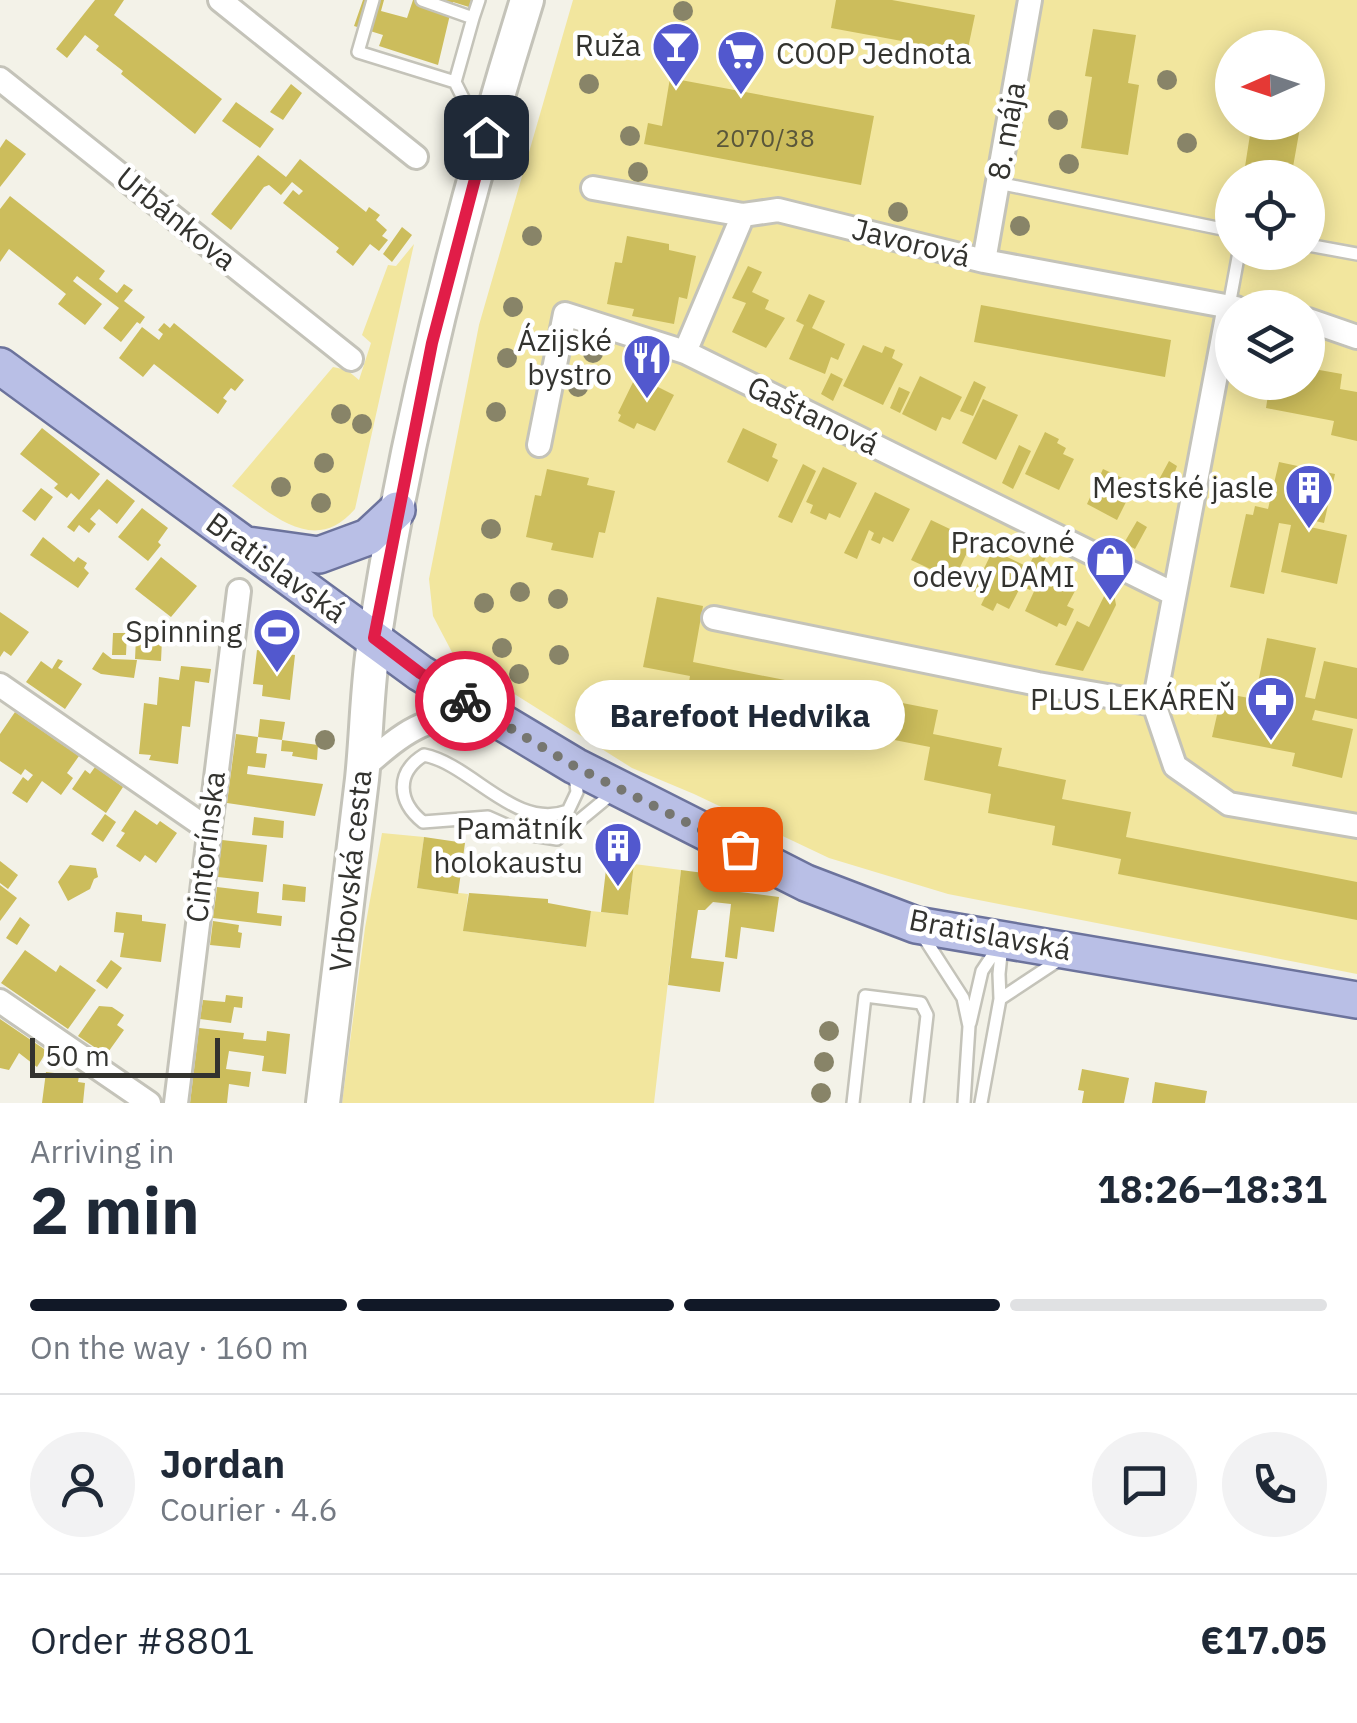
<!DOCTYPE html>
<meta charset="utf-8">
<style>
body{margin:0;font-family:"IBM Plex Sans",sans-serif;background:#f2f2f3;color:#1f2937;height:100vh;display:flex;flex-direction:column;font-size:38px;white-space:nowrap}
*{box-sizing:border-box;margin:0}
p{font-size:32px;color:#747a83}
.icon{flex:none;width:55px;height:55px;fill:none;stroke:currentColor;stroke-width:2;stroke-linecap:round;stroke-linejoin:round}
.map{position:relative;height:1103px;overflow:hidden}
.panel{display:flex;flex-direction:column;background:#fff;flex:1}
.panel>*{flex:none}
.needle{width:65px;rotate:267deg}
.fabs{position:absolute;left:1215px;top:30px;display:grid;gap:20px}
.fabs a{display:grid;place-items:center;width:110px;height:110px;border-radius:50%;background:#fff;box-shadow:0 5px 25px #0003;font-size:50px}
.scale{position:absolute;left:30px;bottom:25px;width:190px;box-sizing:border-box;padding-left:10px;border:5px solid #33332f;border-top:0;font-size:28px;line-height:35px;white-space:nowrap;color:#33332f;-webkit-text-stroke:8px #fff;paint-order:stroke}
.pin{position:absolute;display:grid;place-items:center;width:85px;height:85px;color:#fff;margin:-42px;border-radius:20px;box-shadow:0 5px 15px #0006}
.courier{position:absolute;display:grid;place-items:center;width:100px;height:100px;margin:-50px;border:8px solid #e11d48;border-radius:50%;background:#fff;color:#222;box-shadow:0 2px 12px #0007}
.bubble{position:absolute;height:70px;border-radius:35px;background:#fff;box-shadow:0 5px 25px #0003;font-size:32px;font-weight:700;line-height:70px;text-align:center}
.headline em{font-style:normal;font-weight:700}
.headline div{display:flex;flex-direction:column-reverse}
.headline{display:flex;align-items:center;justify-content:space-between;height:170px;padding:0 30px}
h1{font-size:65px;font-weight:700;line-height:75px}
.bar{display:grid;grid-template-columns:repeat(4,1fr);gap:15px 10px;align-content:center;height:120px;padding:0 30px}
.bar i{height:12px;border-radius:8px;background:#e0e1e3}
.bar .on{background:#111827}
.bar p{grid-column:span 4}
.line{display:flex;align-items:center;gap:25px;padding:0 30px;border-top:2px solid #e0e1e3}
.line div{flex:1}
.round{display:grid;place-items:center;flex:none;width:105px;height:105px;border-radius:52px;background:#f2f2f3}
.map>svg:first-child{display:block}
</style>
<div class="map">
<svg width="1357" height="1103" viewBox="0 0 1357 1103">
<rect width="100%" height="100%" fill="#f3f2e8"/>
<path fill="#f2e69e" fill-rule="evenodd" d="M573,0h784v974l-409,-80 -119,-36 -135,-64 -62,-26 -178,-112 -21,-40 -4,-37 50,-254zM1232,48h76v74h-76zM1232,178h76v74h-76zM1232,308h76v74h-76z
M414,244l-59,265c-41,48 -84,4 -123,-23l101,-119 14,3 12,10 12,-37 -9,-8 26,-70 8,1z
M382,833l42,4 -7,51 51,6 -4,37 121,16 6,-36 37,4 6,-51 47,6 -27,233h-312l23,-175z"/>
<path fill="#ccbd5c" d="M95,0h29l-10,15 108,84 -27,35 -74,-60 2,-3 -27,-21 3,-4 -14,-11 -18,23 -11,-9z
M363,0h21l-3,11 26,7 6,-18h58l-2,7 -16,-5 -15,63 -59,-19 4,-11 -29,-9z
M836,0h56l83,15 -8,38 -136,-25z
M1093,29l43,6 -8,48 11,2 -11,70 -47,-7 11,-71 -7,-1z
M670,78l204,38 -13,69 -217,-41 4,-21 14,3z
M291,84l11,9 -19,27 -13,-8z
M236,102l38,27 -14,19 -38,-27z
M1252,122h49l-10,56 -47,-5z
M6,139l20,15 -26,33v-39z
M258,155l28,22 14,-18 66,53 3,-5 11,8 -4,5 11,10 -5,6 6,4 -9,11 -9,-7 -17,22 -17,-14 3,-4 -56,-45 10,-13 6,5 4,-4 -11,-9 -11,13 -12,-10 -5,2 -33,43 -20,-16z
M10,196l95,75 -6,8 18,14 7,-9 9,6 -9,11 21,16 -5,7 -3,-2 -16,20 -18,-14 16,-20 -42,-32 -4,5 29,23 -17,21 -27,-21 8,-10 -57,-45 -9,13v-53z
M402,227l10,8 -20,27 -9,-8z
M627,236l42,8v6l27,6 -9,43 -8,-2 -5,27 -42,-8 2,-7 -27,-5 8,-42 7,1z
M748,266l14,6 -10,20 17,8 -4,9 20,9 -19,30 -34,-16 14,-29 -14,-5z
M809,294l16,7 -13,27 33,16 -7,16 -7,-3 -6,17 -36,-15 15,-34 -8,-4z
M981,305l190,35 -6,37 -191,-35z
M164,323l6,5 4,-5 70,57 -9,11 -4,-3 -8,10 4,3 -9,13 -64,-50 -11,13 -24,-19 23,-31 17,13 4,-6 -5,-4z
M863,345l19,8 3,-7 10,4 -3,8 11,6 -20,41 -40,-19z
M1308,368l34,6 -2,15 17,3v49l-26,-6 3,-14 -68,-13 4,-26h38z
M831,373l12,6 -10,22 -12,-7z
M636,376l38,19 -19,36 -18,-8 -3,6 -16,-8 3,-6 -3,-2z
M920,376l42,21 -12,23 -8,-3 -6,14 -34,-17z
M974,381l12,6 -13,29 -13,-5z
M899,387l11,5 -10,21 -10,-5z
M983,399l35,16 -22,45 -34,-17z
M42,428l58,46 -21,26 -8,-7 -4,5 -13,-10 4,-4 -38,-30z
M743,428l34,16 -5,13 6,3 -10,22 -41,-20z
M1045,432l14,7 -2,4 9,5 -3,6 11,5 -15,31 -34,-16z
M1019,445l12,6 -18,38 -11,-6z
M1169,461l8,5 -9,25 -12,-6z
M1279,462l56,12 -11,49 -13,-3 -1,7 37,8 -10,49 -56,-12 10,-47 -12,-2 -15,71 -34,-7 16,-73 7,1 2,-9 13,3z
M803,464l13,7 -24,52 -14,-6z
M823,467l34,16 -17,35 -11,-5 -3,7 -16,-7 3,-8 -7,-3z
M547,469l42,9 -2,7 28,6 -10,42 -6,-1 -6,26 -42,-8 2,-7 -27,-6 9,-42 6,1z
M1103,469l32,15 -18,36 -30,-16z
M107,479l28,22 -18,23 -18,-15 -9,10 6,5 -7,9 -10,-8 -5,7 -7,-5z
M41,488l12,9 -18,24 -13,-10z
M875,492l35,17 -17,33 -10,-5 -3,7 -9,-4 3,-7 -5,-3 -12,29 -13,-6z
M142,508l26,20 -10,14 3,3 -13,16 -30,-24z
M931,520l42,20 -19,40 -43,-20z
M1137,521l10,6 -12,22 -11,-6z
M43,537l31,25 4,-5 9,6 -3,5 5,5 -11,15 -48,-33z
M993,550l35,17 9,-17 10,5 -17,35 -9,-4 -12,23 -12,-6 -4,8 -12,-6 4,-8 -12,-6z
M161,557l36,29 -26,31 -36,-28z
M1042,574l33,17 -8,15 7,3 -8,17 -7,-3 -2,4 -32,-16z
M1109,586l4,2 3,17 -33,66 -28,-6 22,-44 12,6z
M657,597l46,9 -10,56 245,48 -5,24 69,14 -4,18 68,14 -4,19 69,13 -5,25 231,45v38l-239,-46 3,-15 -69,-14 3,-19 -67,-13 3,-19 -67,-14 6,-33 -244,-48 4,-23 -47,-9z
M0,612l29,20 -18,24 -7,-5 -4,6z
M113,633h14l-1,22h-14z
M136,638l26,2 -1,21 -26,-2z
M1267,638l49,10 -11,49 10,2 9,-38 33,7v51l-42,-9 -3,10 41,9 -11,49 -50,-12 3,-13 -83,-16 10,-44 70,13 3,-11 -38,-7z
M257,650l38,5 -5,45 -28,-4 1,-11 -10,-1z
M103,652l9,7 25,1 -3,18 -33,-4 -9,-5z
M58,659l5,2 -5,7 24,16 -17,25 -39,-27 15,-21 11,8z
M181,666l30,3 -2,14 -14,-2 -5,46 -8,-1 -4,38 -29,-4 2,-5 -12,-1 5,-51 13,2 2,-28 20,3z
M15,712l64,44 -12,17 6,5 -12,17 -19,-14 -15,22 -15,-10 11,-16 5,4 5,-6 -8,-6 -4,6 -21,-14v-27z
M260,719l25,3 -3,18 -24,-3 -2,16 11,1 -2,14 -17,-2 -1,8 76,10 -8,32 -88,-13 9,-69 22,3z
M282,740l36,5 -1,15 -25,-4 1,-4 -12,-1z
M95,767l28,20 -17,26 -34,-24 13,-19 5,4z
M135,810l22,15 3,-4 17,12 -21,30 -11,-8 -5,7 -24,-16 9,-13 -4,-2z
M105,814l11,8 -13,20 -12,-8z
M254,817l30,4 -1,17 -31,-3z
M424,837l41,6 -7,51 -41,-6z
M222,840l45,5 -4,37 -45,-5z
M0,861l18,14 -10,14 -8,-6z
M607,861l27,3 -6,51 -27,-3z
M70,865l26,3 2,9 -4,2 -4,10 -22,12 -10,-19z
M681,870l53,7 -2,14 47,6 -5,35 -33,-5 -4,32 -12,-2 6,-53 -18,-2 -8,8h-7l-7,48 33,4 -4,30 -52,-7z
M283,884l23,3 -1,15 -23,-2z
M0,885l17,13 -17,23z
M217,887l42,5 -2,21 25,3 -1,10 -68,-8z
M469,893l79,6v4l43,8 -5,36 -123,-16z
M116,912l26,3v6l24,3 -5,38 -41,-5 4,-24 -10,-1z
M20,917l10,8 -13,20 -11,-7z
M213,921l26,4 -1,7 4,1 -2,15 -30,-3z
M25,950l31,22 4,-7 36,25 -28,39 -67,-46z
M111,960l11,8 -15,21 -11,-8z
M226,995l17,2 -1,11 -8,-1 -3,16 -31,-4 3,-19 22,2z
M99,1006l13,1 12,8 -7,10 7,5 -18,25 -28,-19z
M0,1019l47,32 -10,16 -18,-14 -10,17 -9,-2z
M199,1028l45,5 -1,6 23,2 1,-10 23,3 -4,40 -24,-3 2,-15 -35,-5 -3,18 25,3 -2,15 -20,-3 -2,19h-37z
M1082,1069l47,9 -5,25h-42l2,-12 -6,-1z
M46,1072l33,4 -1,6 7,1 -2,20h-41z
M1155,1082l52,9 -2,12h-53z"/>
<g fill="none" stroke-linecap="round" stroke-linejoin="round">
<g stroke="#c4c3b9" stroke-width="16">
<path id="lane" d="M373,0l-15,52 97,30
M422,0l51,18 -18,64 8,16 11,46
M473,18l6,-18
M998,183l234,48
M1308,245l49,9
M1229,306l10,-54
M575,775l2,17 -9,19c-53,20 -95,-46 -144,-56 -29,18 -26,47 -1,67l65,-5 38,17 31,5 57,-47
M921,933l42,65 6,28 -5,77
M1000,999l59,-39
M970,1023l12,-52 18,-27
M853,1103l12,-107 56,7 6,12 -10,88
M981,1103l19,-104 -1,-25 3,-30"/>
</g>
<g stroke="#c4c3b9" stroke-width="28">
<path id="street" d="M220,0l196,157
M0,79l351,280
M593,188l150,27 35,-5 206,51 252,47
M984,261l46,-261
M1308,320l49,17
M685,352l58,-137
M539,445l26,-131 120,38 489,242
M714,618l324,66 116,20 21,62 54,38 128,22
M0,685l208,144
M1154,704l75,-398
M363,768c47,-41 55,-46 117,-58
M0,1001l149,102
M176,1103l63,-512"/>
</g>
<g stroke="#c4c3b9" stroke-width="38">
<path id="secondary" d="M323,1103c14,-108 27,-216 39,-324 5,-48 5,-97 13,-144 33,-215 87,-427 152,-635"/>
</g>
<g stroke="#6c739c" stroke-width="40">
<path id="primary" d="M0,366l420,307 155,93 231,117 110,42 441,75
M247,545l72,10 49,-18 29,-27"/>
</g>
<use href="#lane" stroke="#fff" stroke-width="11"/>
<use href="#street" stroke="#fff" stroke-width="22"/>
<use href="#secondary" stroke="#fff" stroke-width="32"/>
<use href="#primary" stroke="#b9bfe6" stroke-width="35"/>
</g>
<g fill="#888468">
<circle cx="683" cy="11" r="10"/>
<circle cx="1167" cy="80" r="10"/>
<circle cx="589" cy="84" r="10"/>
<circle cx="1058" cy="120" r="10"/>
<circle cx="630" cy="136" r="10"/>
<circle cx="1187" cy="143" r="10"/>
<circle cx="1069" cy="164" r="10"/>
<circle cx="638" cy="172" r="10"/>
<circle cx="898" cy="212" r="10"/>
<circle cx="1020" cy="226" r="10"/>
<circle cx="532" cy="236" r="10"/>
<circle cx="513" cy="307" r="10"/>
<circle cx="593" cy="353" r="10"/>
<circle cx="507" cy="358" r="10"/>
<circle cx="578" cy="387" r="10"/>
<circle cx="496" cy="412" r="10"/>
<circle cx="341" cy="414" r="10"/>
<circle cx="362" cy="424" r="10"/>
<circle cx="324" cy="463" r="10"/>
<circle cx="281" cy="487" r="10"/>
<circle cx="321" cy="503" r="10"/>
<circle cx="491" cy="529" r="10"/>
<circle cx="520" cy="592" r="10"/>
<circle cx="558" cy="599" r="10"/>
<circle cx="484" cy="603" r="10"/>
<circle cx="502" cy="648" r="10"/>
<circle cx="559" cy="655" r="10"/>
<circle cx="519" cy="674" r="10"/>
<circle cx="325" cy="740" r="10"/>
<circle cx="829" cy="1031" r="10"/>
<circle cx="824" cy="1062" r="10"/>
<circle cx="821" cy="1093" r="10"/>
</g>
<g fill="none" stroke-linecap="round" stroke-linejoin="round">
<path stroke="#767670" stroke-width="10" stroke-dasharray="0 18" d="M465,701l109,65 166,83"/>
<path stroke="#e11d48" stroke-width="12" d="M465,701l-45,-28 -46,-35 58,-295 54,-206"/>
</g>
<defs>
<g id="bar-pin" transform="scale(2.5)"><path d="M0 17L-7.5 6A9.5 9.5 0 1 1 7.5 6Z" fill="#5258ce" stroke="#fff"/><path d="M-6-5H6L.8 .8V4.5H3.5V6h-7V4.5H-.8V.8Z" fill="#fff"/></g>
<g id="supermarket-pin" transform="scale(2.5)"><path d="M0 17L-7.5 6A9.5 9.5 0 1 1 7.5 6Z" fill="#5258ce" stroke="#fff"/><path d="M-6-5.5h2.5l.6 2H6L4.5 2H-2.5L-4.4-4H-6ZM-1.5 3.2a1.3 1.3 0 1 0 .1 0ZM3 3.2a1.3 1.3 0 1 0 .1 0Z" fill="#fff"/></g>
<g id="restaurant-pin" transform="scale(2.5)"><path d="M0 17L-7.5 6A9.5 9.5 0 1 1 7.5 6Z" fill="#5258ce" stroke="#fff"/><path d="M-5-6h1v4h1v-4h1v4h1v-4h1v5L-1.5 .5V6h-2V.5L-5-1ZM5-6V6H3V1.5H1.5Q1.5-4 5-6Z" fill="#fff"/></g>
<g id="building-pin" transform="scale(2.5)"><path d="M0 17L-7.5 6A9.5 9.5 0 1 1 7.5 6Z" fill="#5258ce" stroke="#fff"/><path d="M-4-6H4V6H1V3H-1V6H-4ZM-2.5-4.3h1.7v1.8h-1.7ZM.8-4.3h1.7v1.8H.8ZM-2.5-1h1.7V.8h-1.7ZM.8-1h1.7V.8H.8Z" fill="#fff"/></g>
<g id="shop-pin" transform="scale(2.5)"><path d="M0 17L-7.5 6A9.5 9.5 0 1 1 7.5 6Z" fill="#5258ce" stroke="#fff"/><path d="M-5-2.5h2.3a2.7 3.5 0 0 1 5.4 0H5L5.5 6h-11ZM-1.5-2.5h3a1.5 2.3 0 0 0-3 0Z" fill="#fff"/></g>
<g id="stadium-pin" transform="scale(2.5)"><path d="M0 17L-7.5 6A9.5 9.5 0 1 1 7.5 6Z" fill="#5258ce" stroke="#fff"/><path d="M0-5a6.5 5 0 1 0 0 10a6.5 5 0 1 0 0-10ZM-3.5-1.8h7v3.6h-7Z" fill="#fff"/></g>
<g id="pharmacy-pin" transform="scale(2.5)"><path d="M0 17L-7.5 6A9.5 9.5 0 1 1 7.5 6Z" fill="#5258ce" stroke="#fff"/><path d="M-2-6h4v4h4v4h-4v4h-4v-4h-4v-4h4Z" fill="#fff"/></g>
</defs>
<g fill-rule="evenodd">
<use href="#bar-pin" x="676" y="46"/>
<use href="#supermarket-pin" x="741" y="54"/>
<use href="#restaurant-pin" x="647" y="358"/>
<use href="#building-pin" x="1309" y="488"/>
<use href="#shop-pin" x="1110" y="560"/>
<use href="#stadium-pin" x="277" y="632"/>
<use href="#pharmacy-pin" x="1271" y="700"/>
<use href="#building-pin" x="618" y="846"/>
</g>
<g text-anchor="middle" stroke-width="9" stroke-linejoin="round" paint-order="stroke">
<g font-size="25" fill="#59563a">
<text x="765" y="147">2070/38</text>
</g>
<g font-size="30" fill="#33332f" stroke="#fff" text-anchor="end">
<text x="641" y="56">Ruža</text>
<text x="776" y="64" text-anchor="start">COOP Jednota</text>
<text x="612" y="351">Ázijské<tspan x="612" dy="34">bystro</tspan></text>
<text x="1274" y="498">Mestské jasle</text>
<text x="1075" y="553">Pracovné<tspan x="1075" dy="34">odevy DAMI</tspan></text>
<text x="242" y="642">Spinning</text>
<text x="1236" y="710">PLUS LEKÁREŇ</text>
<text x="583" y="839">Pamätník<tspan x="583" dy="34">holokaustu</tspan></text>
</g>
<g font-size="30" fill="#33332f" stroke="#fff">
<text transform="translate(1007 131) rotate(-80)" y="10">8. mája</text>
<text transform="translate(176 219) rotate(39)" y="10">Urbánkova</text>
<text transform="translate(911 243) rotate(14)" y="10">Javorová</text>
<text transform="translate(813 416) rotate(26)" y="10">Gaštanová</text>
<text transform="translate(276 568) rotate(36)" y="10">Bratislavská</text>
<text transform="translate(206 847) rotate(-83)" y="10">Cintorínska</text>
<text transform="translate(351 871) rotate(-84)" y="10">Vrbovská cesta</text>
<text transform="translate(990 935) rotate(11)" y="10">Bratislavská</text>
</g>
</g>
</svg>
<div class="fabs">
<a><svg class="needle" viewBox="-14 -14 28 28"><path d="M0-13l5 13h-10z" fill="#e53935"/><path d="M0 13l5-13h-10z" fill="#747a83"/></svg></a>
<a><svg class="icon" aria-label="locate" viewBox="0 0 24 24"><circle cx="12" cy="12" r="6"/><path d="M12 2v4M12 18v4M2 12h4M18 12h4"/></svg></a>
<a><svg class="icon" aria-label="layers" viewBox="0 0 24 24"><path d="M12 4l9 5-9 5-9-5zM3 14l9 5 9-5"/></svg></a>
</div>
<div class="scale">50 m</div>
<div class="pin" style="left:740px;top:849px;background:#ea580c"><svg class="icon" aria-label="bag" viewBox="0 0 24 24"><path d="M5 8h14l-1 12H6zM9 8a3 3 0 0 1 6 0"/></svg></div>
<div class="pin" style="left:486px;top:137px;background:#1f2937"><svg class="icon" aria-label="home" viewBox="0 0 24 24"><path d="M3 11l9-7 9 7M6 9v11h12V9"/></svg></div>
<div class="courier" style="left:465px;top:701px"><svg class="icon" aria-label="bike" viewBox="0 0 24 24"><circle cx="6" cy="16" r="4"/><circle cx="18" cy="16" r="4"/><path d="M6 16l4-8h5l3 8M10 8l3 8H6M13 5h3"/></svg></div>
<div class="bubble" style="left:575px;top:680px;width:330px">Barefoot Hedvika</div>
</div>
<section class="panel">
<div class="headline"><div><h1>2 min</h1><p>Arriving in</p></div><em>18:26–18:31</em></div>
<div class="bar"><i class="on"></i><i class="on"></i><i class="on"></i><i></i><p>On the way · 160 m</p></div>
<div class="line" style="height:180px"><a class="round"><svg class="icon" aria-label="person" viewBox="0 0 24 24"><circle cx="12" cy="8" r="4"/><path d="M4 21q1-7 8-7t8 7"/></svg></a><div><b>Jordan</b><p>Courier · 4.6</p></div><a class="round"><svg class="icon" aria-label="chat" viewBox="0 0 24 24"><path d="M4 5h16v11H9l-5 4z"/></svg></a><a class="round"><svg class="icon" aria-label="phone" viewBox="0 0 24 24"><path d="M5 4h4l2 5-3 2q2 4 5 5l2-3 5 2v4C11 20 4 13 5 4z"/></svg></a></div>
<div class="line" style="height:130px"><div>Order #8801</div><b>€17.05</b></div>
</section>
